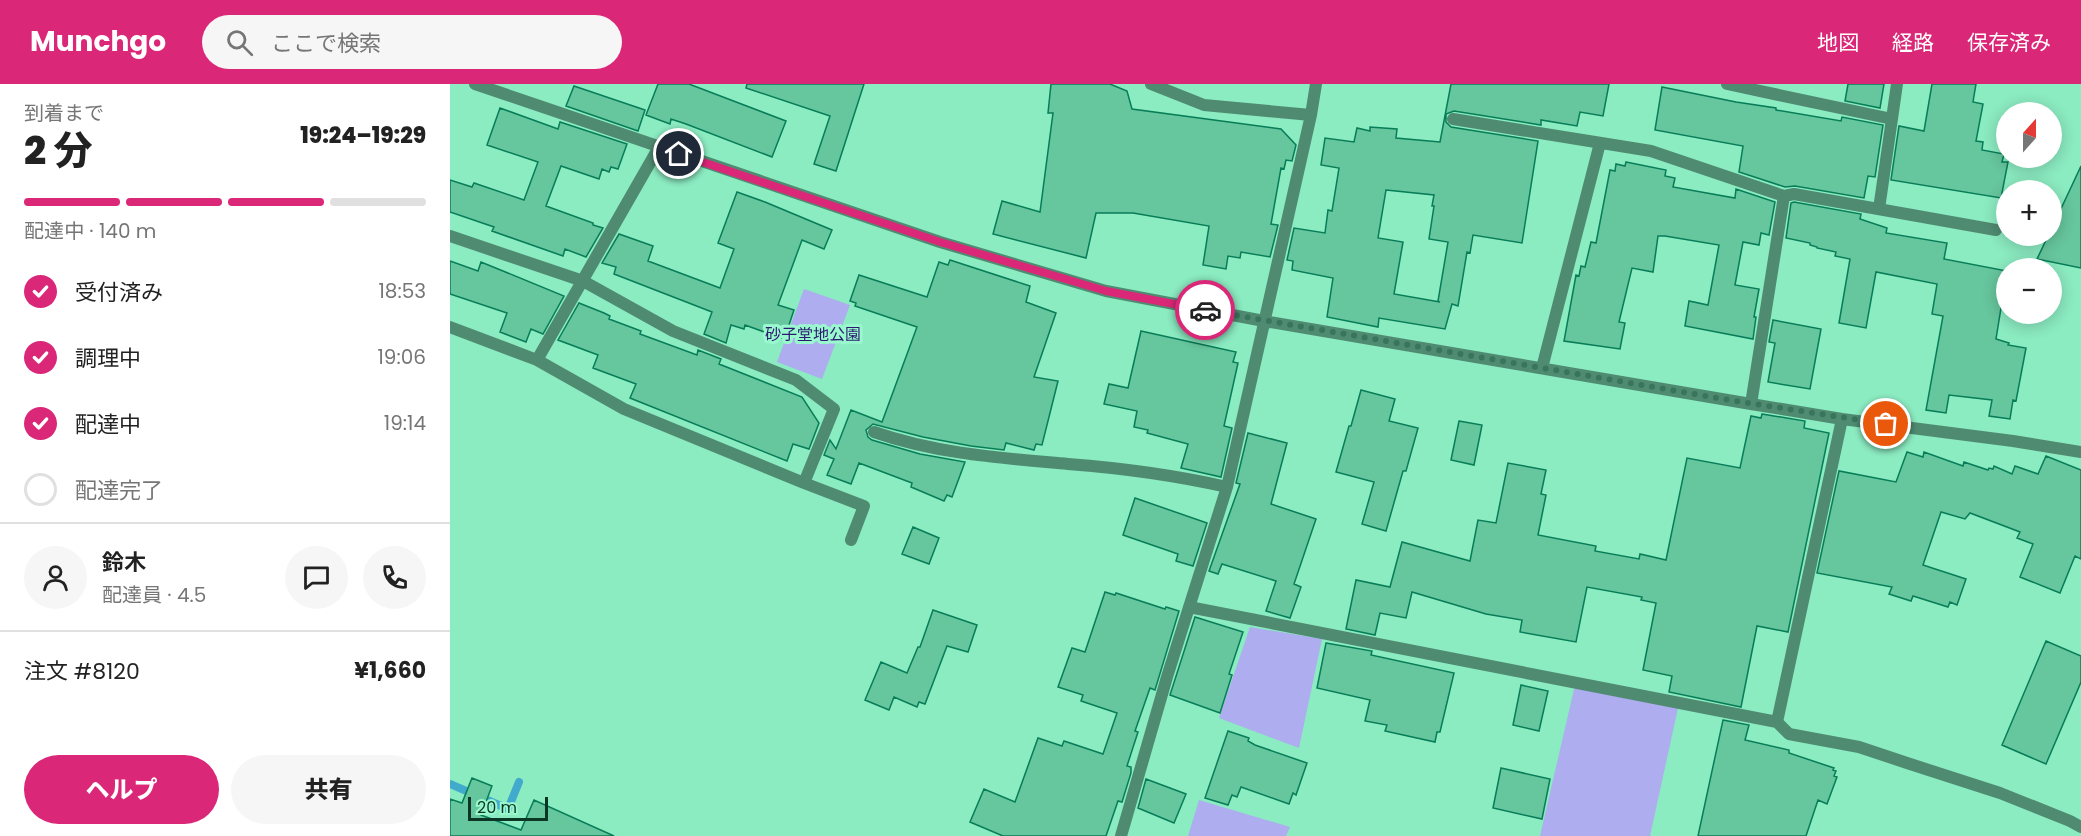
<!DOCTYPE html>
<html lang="ja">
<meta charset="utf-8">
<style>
body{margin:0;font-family:Poppins,"Noto Sans JP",sans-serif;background:#f6f6f6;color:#222;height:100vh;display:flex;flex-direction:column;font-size:22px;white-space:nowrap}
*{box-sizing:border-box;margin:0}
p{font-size:20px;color:#767676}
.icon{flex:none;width:33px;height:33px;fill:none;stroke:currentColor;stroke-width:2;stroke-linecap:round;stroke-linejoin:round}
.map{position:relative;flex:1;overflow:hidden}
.drawer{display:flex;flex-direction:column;background:#fff;width:450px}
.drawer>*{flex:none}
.needle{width:39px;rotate:21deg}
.fabs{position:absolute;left:1546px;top:18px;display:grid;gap:12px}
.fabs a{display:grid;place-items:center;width:66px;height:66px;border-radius:50%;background:#fff;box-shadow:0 3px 15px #0003;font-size:30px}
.scale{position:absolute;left:18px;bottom:15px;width:80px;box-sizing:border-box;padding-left:6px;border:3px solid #0b3525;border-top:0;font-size:16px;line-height:21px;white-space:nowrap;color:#0b3525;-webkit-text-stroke:4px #99f8cd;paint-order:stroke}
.pin{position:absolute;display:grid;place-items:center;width:51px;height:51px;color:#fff;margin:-26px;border:3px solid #fff;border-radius:50%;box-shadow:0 2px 6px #0007}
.courier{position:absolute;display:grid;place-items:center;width:60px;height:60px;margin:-30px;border:4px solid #db2777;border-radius:50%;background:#fff;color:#222;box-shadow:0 2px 8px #0007}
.headline em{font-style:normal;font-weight:800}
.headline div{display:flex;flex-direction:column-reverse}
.headline{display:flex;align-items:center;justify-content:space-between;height:102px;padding:0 24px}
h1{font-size:39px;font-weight:800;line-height:45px}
.bar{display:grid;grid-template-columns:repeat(4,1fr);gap:9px 6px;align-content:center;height:72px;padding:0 24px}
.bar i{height:8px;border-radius:4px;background:#e0e0e0}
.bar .current{background:#db2777}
.bar p{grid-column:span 4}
.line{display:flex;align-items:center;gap:15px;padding:0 24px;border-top:2px solid #e0e0e0}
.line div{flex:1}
.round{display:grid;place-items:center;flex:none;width:63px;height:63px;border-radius:32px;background:#f6f6f6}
ol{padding:0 24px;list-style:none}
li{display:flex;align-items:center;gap:18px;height:66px}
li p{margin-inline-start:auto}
li .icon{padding:6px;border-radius:50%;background:#db2777;color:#fff;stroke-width:4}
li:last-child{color:#767676}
li i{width:33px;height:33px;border:3px solid #e0e0e0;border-radius:50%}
.button{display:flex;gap:12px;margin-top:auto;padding:12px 24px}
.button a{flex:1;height:69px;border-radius:36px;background:#db2777;color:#fff;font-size:24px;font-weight:800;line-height:69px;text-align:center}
.button a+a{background:#f6f6f6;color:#222}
header{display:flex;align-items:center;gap:36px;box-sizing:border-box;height:84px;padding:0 30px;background:#db2777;color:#fff}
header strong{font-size:28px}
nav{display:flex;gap:33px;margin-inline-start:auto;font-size:21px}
.search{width:420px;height:54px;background:#f6f6f6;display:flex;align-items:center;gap:15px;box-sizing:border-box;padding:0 21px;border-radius:33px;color:#767676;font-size:22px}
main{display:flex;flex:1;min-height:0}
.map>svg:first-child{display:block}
</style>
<header>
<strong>Munchgo</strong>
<div class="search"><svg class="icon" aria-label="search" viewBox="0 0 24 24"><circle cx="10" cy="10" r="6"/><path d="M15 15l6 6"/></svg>ここで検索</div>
<nav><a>地図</a><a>経路</a><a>保存済み</a></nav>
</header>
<main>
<section class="drawer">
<div class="headline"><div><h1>2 分</h1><p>到着まで</p></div><em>19:24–19:29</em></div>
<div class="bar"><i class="current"></i><i class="current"></i><i class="current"></i><i></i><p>配達中 · 140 m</p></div>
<ol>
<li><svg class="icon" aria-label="check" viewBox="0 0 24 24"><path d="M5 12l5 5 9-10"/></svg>受付済み<p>18:53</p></li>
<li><svg class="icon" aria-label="check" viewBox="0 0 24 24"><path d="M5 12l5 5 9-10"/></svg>調理中<p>19:06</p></li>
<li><svg class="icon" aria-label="check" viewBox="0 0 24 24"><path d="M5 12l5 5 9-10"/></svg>配達中<p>19:14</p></li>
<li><i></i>配達完了</li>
</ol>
<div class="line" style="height:108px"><a class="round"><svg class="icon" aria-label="person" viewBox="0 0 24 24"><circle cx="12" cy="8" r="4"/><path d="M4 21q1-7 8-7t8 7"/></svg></a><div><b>鈴木</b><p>配達員 · 4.5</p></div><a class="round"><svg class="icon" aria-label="chat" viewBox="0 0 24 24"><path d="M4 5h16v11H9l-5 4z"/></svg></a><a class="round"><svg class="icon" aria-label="phone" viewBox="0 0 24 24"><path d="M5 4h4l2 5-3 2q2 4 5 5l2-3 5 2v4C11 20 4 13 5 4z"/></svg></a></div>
<div class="line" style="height:78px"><div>注文 #8120</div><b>¥1,660</b></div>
<div class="button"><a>ヘルプ</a><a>共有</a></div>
</section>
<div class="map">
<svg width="1631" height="752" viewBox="0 0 1631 752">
<rect width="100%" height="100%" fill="#8bebc1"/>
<path fill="#adadef" d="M354,205l46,16 -28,74 -45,-17z
M800,543l72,12 -23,109 -80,-30z
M1125,601l103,23 -28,128h-110z
M749,716l91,27 -4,9h-98z"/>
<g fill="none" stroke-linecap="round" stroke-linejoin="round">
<path stroke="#42aacd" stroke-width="8" d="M0,700l58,25 11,-27"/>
</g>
<path fill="#66c69d" stroke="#077d58" stroke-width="1.5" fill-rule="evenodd" d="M208,0h31l97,37 -14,36 -86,-33 -15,-5 -1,5 -24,-9z
M297,0h117l-28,87 -22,-7 16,-48 -84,-28z
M601,0h59l17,7 5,18 149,20 15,16 -4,16 -6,-1 -2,9 -3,-1 -10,56 7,1 -8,32 -29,-5 -1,6 -12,-2 -2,13 -23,-4 6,-39 -76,-13h-37l-10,45 -93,-24 9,-33 38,11 13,-99h-5z
M1001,0h158l-6,32 -23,-4 -3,14 -36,-6v5l-87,-14 -8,3v8l5,5 87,14 -16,102 -49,-8 -3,18 -3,-1 -9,54 -6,-2 -7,25 -66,-11 -1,9 -51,-10 6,-39 -41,-8 1,-9 -6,-1 7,-32 31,5 3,-23 4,1 7,-43 -18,-3 4,-27 29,4 3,-14 13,3v-4l27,2 -1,9 44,4zM936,106l48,5 -2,11h2l-5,33 19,3 -10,59 2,1 -46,-8 9,-52 -25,-4z
M1398,0h36l-4,24 -35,-7z
M1482,0h44l-3,18 10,2 -7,37 7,1 -1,8 22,4 -2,8h6l-7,36 -110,-18 8,-54 25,5z
M124,2l71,24 -7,21 -72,-25z
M1212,3l74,15 40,6v2l65,11 1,-4 41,8 -8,52 -7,-1 -4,22 -69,-12 -10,1 -46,-15 4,-26 -88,-16z
M50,24l58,21 2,-7 67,22 -9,25 -7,-2 -2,5 -7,-3 -3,10 -38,-13 -15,40 47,17v2l10,3 -17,29 -21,-8 -2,7 -71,-25 2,-4 -44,-15v-32l22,7 2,-4 50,17 14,-38 -51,-17z
M1176,78l40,8 -1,6 10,2 -2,9 62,11 1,-9 39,13 -6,33 -8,-2 -2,12 -16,-3 -8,43 24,4 -5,28h2l-3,22 -68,-13 4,-25 19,4 11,-60 -54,-9h-7l-5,36 -21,-4 -13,54 6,1 -5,26 -56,-8 12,-66 3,1 2,-10 4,1 6,-25 5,1 14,-73 5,1 1,-7 9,2z
M1631,82v102l-44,-9 11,-23h4v-8z
M287,108l28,10 67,28 -8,19 -22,-9 -24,65 16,5 -8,24 -3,-1 -2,5 -36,-13 -1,4 -13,-4 -5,18 -22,-9 8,-22 -98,-38 2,-7 -14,-4 17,-29 34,12 -5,15 72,27 14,-39 -16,-6z
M1344,118l67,12 -1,5 27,9 -1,5 61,10 -3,16 63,12 -11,68 13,4 -1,2 18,3 -10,53 -3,-1 -3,19 -21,-3 3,-16 -43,-5 -3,18 -20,-3 17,-94 -11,-2 5,-30 -61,-12 -10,56 -27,-5 11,-64 -15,-3 1,-4 -19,-4v-1l-7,-2v-2l-24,-5 5,-35z
M500,176l80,26 -4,16 30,11 -22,64 24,4 -16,64 -6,-1 -2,6 -28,-7 -2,7 -33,-4 -48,-9 -50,-13 -7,6 2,7 4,3 48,14 45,8 -13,35 -5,-2 -3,6 -33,-14 1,-4 -53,-20 -8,21 -24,-9 7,-16 -10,-4 6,-15 6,9 15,-39 31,12 35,-95 -62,-21 1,-3 -6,-2 9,-26 68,22 12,-35 9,3z
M0,177l28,10 3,-9 83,34 -21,38 -12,-5 -5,13 -26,-10 7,-19 -57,-19z
M129,219l25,10 6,3 -1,3 32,12 -1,3 57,21 1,-5 23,9 -2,5 83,33 17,26 -10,26 -16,-5 -6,17 -157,-63 6,-14 -43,-16 5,-13 -40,-15z
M1323,236l48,9 -11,60 -42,-7 7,-39 -6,-1z
M691,247l95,21 -3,10 5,1 -14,63 8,2 -11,49 -40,-9 7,-24 -41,-11 1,-3 -14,-3 3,-16 -33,-7 5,-20 19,4z
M911,306l34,9 -6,22 29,7 -12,43h-3l-17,60 -24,-7 12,-42 -38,-10 13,-46h2z
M1312,330l43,7 -1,7 25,5 -41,199 -31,-6 -16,81 -72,-15 3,-16 -29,-6 13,-67 -15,-3 1,-3 -55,-10 -11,55 -56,-10 2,-12 -36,-6 -74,-22 -6,26 -26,-5 -5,22 -29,-6 10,-49 34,7 12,-45 68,19 8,-41 18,3 12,-60 38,7 -5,24 5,1 -8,40 58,11 -1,5 44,8 1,-5 26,6 21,-102 53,10 11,-52 10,2z
M1009,337l23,4 -8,40 -23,-5z
M798,349l39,10 -16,61 45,15 -22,65 7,3 -11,31 -24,-7 10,-30 -54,-17 -4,10 -9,-3 31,-87 -4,-1z
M1457,368l16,5 1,-5 39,14 1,-4 24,8 1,-2 4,1 1,-3 18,8 3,-8 23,8 8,-18 35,14v89l-6,-3 -15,37 -40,-16 13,-33 -16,-6 3,-6 -50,-19 -5,6 -24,-7 -18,53 43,14 -9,26 -7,-3 -2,5 -35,-11 -2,5 -22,-7 3,-7 -75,-14 22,-102 57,11z
M685,414l72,25 -14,43 -17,-5 2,-7 -55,-19z
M463,443l26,11 -10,26 -27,-10z
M655,508l10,3 1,-2 49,16 1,-2 13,4 -24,79 -5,-2 -15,43 3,1 -11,34 4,1v6l-9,29 -4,-1 -12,35h-103l-33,-14 14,-33 31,13 23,-64 24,8 2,-5 39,13 14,-41 -36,-12 2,-6 -25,-8 14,-39 13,4z
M483,526l44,15 -9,27 -21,-6 -22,58 -6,-2 -2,5 -23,-10 -5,13 -24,-10 16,-38 26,11 11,-26h2z
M745,533l48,15 -14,42 3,1 -12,38 -50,-18z
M1596,557l35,15v26l-35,82 -44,-19z
M876,559l46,8 -1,4 83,18 -14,59h-3l-2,10 -50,-11 2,-6 -22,-4 5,-21 -53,-12z
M1071,601l27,6 -9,40 -26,-6z
M1273,636l26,5 -4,15 44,10v3l45,15 -1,2 3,1 -2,5 3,1 -10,27 -9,-4 -12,36h-108z
M778,647l21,7 -1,3 7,4 52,18 -11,32 -3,-2 -4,11 -48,-17 -4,10 -5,-2 -4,10 -23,-7z
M1051,684l49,11 -8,40 -49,-11z
M22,694l20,8 -11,29 40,15 13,-30 80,36h-164v-37l12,4z
M696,695l40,15 -12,29 -36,-15z"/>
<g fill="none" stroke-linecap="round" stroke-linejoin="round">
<path stroke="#4f8b71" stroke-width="12" d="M25,0l465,158 166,49 158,30 487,83 91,15 171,22 68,11
M701,0l53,21 107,10
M1277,0l165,35
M1003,35l198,32 133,45 -33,208
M1334,112l10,-2 202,36
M1429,125l18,-125
M0,152l133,45 90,50 123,49 38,29 -30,74 -180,-74 -87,-49 -87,-33
M87,276l122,-213
M1092,284l58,-225
M424,348c63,22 128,26 194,32 53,4 106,11 159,23
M354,399l60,23 -13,34
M739,523l588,115 12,12 70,13 48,16 93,30 70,28 11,6
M1327,638l65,-303
M671,752l46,-159 60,-190 84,-372 5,-31"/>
</g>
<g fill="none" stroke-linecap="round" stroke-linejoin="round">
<path stroke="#38755c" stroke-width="6" stroke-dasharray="0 10.8" d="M755,226l524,90 157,24"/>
<path stroke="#db2777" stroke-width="8" d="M229,70l261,88 166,49 99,19"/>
</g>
<g text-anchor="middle" stroke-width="6" stroke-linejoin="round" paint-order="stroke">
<g font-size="16" fill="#2b1a6f" stroke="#99f8cd">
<text x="363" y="256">砂子堂地公園</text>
</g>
</g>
</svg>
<div class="fabs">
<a><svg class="needle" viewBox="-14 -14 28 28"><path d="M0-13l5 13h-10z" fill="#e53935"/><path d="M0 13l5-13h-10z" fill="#767676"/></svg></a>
<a>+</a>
<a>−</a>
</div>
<div class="scale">20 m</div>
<div class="pin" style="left:1436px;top:340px;background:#ea580c"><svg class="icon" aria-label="bag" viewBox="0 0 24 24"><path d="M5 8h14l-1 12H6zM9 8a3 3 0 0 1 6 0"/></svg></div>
<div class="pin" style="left:229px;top:70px;background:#1f2937"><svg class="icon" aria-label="home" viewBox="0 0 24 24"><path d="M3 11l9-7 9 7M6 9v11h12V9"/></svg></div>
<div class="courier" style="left:755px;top:226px"><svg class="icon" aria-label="car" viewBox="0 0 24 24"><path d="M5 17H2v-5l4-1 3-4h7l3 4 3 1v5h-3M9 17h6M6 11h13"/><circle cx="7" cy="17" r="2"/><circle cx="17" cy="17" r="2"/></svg></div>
</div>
</main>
